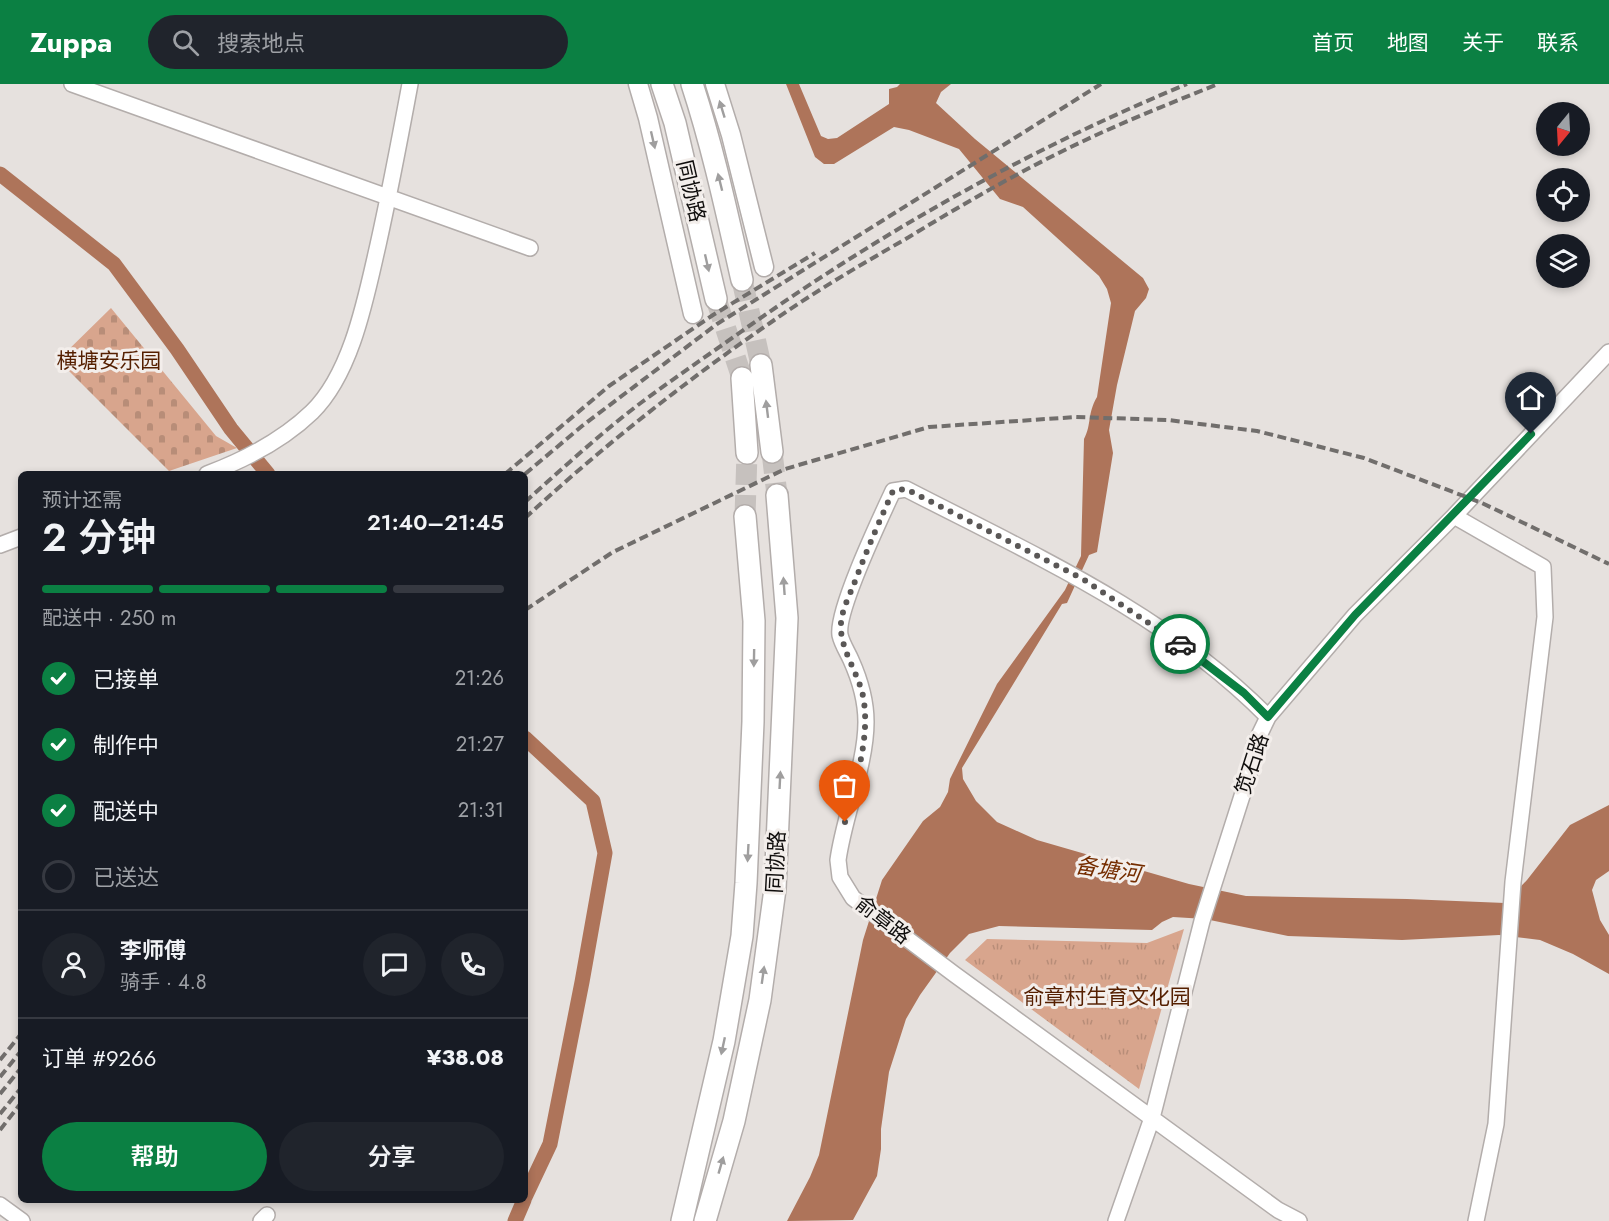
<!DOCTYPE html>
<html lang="zh">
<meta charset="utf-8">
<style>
body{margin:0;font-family:Jost,"Noto Sans SC",sans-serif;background:#20242c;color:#f1f3f6;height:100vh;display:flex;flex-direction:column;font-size:22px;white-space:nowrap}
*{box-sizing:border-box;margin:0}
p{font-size:20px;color:#9ea1a6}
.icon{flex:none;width:33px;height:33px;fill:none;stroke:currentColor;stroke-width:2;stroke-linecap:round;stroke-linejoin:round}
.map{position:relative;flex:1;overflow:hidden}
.panel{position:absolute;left:18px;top:387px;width:510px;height:732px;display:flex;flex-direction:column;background:#171b24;border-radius:9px;box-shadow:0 3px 9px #0003}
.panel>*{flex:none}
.needle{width:39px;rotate:198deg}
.fabs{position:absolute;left:1536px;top:18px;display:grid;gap:12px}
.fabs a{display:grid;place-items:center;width:54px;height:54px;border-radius:50%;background:#171b24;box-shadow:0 3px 9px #0003;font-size:30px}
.pin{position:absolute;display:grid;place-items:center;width:51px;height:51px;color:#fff;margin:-62px -26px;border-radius:50% 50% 50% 0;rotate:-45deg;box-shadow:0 0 6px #0007}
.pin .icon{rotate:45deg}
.courier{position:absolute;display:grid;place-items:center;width:60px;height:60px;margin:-30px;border:4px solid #0b8043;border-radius:50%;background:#fff;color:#222;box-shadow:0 2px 8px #0007}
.head em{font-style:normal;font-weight:600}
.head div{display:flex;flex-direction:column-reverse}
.head{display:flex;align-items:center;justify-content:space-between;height:102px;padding:0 24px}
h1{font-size:39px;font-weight:600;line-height:45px}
.bar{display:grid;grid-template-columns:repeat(4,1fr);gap:9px 6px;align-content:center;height:72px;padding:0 24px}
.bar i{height:8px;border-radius:4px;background:#363941}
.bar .selected{background:#0b8043}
.bar p{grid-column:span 4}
.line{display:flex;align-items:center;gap:15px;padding:0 24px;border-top:2px solid #363941}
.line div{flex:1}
.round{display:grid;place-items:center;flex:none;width:63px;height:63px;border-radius:32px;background:#20242c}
ol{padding:0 24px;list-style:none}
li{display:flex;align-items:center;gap:18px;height:66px}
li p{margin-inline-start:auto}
li .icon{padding:6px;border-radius:50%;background:#0b8043;color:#fff;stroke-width:4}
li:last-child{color:#9ea1a6}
li i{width:33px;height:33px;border:3px solid #363941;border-radius:50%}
.cta{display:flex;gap:12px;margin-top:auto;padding:12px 24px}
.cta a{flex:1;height:69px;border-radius:36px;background:#0b8043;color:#fff;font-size:24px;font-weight:600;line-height:69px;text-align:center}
.cta a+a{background:#20242c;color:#f1f3f6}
header{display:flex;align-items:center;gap:36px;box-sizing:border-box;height:84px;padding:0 30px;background:#0b8043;color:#fff}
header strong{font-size:28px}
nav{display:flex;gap:33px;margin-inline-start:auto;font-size:21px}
.search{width:420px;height:54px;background:#20242c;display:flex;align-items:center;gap:15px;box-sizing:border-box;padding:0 21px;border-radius:33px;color:#9ea1a6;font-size:22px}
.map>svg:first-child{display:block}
</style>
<header>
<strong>Zuppa</strong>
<div class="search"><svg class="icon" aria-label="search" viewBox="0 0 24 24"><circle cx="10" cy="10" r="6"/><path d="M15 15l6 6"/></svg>搜索地点</div>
<nav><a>首页</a><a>地图</a><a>关于</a><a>联系</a></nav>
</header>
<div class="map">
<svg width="1609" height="1137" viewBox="0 0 1609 1137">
<defs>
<pattern id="grass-tufts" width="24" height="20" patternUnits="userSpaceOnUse" patternTransform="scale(1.5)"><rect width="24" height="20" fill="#d8a58d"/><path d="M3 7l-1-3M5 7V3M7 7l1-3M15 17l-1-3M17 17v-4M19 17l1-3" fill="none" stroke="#b88d78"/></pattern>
<pattern id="cemetery-stones" width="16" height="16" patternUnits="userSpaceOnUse" patternTransform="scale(1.5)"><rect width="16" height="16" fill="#d8a58d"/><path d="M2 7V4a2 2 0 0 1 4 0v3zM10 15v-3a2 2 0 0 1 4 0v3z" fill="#b88d78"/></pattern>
</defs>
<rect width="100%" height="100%" fill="#e6e1de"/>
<path fill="url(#grass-tufts)" d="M1184,845l-45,160 -174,-129 22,-21 160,4z"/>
<path fill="url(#cemetery-stones)" d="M111,224l105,128 21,12 -68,23 -111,-111z"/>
<path fill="#ae745a" d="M786,0h13l22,52 7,3 9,-1 52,-34v-15l8,-2 3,-3h51l-10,8 -5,11 39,36 168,139 6,11 -3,9 -11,13 -18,74 -8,45 4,23 -16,99 -8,3 -22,48 -5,1 -100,164 1,11 13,22 21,21 40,18 152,44 57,12 161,3 98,4 22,-23 43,-55 39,-20v66l-13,9 -4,10 8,30 9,15v39l-36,-20 -33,-14 -41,-5 -97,5 -114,-4 -83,-17 -32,-2 -11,5 -10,8 -153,-4 -30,8 -19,19 -30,42 -14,24 -17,53 -8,57v20l-4,27 -24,44 -66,1 23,-44 9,-22 44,-215 19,-60 41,-59 17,-14 8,-15 2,-13 47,-95 68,-94 16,-34 3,-117c8,-15 3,-25 13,-42l14,-94 -4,-14 -8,-13 -76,-69 -23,-8 -41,-50 -50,-19 -15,-3 -60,37h-10l-9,-7z"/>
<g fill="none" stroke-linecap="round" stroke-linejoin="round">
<path stroke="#ae745a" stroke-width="15" d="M0,90l114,90 63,85 54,80 37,45
M525,654l68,63 12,52 -23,129 -32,162 -25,53
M515,1137l9,-21"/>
<path stroke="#c6c1be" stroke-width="21" stroke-dasharray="21 10" stroke-linecap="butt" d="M742,196l19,85
M716,215l26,79
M772,368l5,43
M745,432l2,-63"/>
<g stroke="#b3adab" stroke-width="18">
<path id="minor" d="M72,0l458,164
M207,390c37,-14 76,-34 105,-62 40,-39 54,-115 66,-167 12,-54 22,-107 32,-161
M1454,432l89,51 2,50 -32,265 -17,242 -20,97
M0,461l21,-8
M1268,633c-101,-103 -236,-163 -362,-228l-13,2c-12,26 -57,120 -53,144 2,9 8,18 11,25 9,20 15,41 15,62 0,43 -22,94 -28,138l2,17 13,21 101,76 324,236 21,11
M0,1121l22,16
M261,1137l6,-6
M1116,1137l36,-103 50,-197 47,-147 5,-28 14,-29 87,-102 99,-99 155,-164"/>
</g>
<g stroke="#b3adab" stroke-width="21">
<path id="tertiary" d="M638,0l10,34 45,196
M715,0l16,51 33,132"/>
</g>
<g stroke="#b3adab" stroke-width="24">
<path id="secondary" d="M662,0l13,39 41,176
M692,0c21,64 35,130 50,196
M761,281l11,87
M742,294l5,75
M682,1137l42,-180 18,-105 4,-53 7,-161 1,-101 -9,-105
M705,1137l29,-100 26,-121 15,-111 12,-271 -10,-123"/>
</g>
<use href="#minor" stroke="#fff" stroke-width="15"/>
<use href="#tertiary" stroke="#fff" stroke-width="18"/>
<use href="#secondary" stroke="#fff" stroke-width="21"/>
<path stroke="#716e6c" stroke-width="4" stroke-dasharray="9 4.5" stroke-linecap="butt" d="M505,390l104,-88 104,-71 102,-62
M525,390l57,-48 135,-102 384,-240
M525,418c38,-34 77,-70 117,-100 31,-23 62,-44 93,-66 143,-102 290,-185 452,-252
M525,434c76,-70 159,-136 245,-195 44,-31 92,-59 139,-86 59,-36 120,-71 183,-100 41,-19 84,-36 126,-53
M525,526l88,-58 172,-83 144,-42 147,-10 92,3 89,11 107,27 118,45 127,61
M0,976l21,-26
M0,993l21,-26
M0,1010l21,-26
M0,1030l21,-26
M0,1046l21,-27"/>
</g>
<defs><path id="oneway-solid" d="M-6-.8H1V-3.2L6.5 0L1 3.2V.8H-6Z" transform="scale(1.5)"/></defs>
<g fill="#9f9e9e">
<use href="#oneway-solid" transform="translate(722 25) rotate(-107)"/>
<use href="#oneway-solid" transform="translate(653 56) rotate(77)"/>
<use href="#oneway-solid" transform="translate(720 98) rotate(-104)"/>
<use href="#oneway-solid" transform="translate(707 179) rotate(77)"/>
<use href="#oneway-solid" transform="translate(767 325) rotate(-97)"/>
<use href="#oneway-solid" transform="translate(784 502) rotate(-94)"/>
<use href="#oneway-solid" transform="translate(754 574) rotate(91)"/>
<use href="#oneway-solid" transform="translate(780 696) rotate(-87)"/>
<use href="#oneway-solid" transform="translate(748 769) rotate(93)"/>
<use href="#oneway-solid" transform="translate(763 891) rotate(-82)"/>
<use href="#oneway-solid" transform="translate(723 962) rotate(102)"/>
<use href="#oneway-solid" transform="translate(721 1081) rotate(-74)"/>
</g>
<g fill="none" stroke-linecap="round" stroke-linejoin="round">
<path stroke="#5a5756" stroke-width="6" stroke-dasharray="0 10.8" d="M845,738c10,-40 26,-84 18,-126 -5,-24 -24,-48 -22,-73 1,-13 8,-27 13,-39 12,-32 25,-62 39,-93l13,-2 177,90 97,65"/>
<path stroke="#0b8043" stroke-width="8" d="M1180,560l64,49 24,24 87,-102 176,-181"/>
</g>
<g text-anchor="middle" stroke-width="6" stroke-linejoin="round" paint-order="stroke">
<g font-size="21" fill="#0f0d0c" stroke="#f3eeeb">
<text transform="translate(691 107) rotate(77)" y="7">同协路</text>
<text transform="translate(1252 680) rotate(-72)" y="7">笕石路</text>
<text transform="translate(776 778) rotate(-87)" y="7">同协路</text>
<text transform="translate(883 836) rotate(38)" y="7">俞章路</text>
</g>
<g font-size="21" fill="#551f00" stroke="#f3eeeb">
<text x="109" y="284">横塘安乐园</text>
<text x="1107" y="920">俞章村生育文化园</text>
</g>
<g font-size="22" font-style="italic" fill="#752d00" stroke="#f3eeeb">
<text transform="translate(1108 785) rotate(8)" y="8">备塘河</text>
</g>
</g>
</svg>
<div class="fabs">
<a><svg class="needle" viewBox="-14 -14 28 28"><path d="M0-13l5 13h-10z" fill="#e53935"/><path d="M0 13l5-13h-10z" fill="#9ea1a6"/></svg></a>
<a><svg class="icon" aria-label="locate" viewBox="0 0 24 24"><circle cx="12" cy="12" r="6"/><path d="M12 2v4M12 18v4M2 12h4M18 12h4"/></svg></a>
<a><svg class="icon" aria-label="layers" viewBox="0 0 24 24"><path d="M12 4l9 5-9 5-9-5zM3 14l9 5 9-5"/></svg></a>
</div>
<div class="pin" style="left:845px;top:738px;background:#ea580c"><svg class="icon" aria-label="bag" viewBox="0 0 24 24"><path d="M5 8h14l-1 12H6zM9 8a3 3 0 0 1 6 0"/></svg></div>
<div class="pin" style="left:1531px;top:350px;background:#1f2937"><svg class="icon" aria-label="home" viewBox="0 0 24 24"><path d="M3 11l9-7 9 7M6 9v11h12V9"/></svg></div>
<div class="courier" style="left:1180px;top:560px"><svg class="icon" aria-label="car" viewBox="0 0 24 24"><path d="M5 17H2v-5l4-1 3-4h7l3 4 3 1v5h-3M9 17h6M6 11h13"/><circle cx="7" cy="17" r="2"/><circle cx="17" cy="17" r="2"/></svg></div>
<section class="panel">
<div class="head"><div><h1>2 分钟</h1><p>预计还需</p></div><em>21:40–21:45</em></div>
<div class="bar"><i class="selected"></i><i class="selected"></i><i class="selected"></i><i></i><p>配送中 · 250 m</p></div>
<ol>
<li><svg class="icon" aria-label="check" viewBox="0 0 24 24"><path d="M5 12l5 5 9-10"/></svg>已接单<p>21:26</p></li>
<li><svg class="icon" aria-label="check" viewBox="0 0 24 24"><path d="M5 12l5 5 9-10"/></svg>制作中<p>21:27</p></li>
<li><svg class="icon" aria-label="check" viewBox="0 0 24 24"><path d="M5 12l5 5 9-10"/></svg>配送中<p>21:31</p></li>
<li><i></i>已送达</li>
</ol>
<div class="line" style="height:108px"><a class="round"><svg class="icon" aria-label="person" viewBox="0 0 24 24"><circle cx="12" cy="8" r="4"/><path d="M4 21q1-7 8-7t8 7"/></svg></a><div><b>李师傅</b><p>骑手 · 4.8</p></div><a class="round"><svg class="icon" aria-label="chat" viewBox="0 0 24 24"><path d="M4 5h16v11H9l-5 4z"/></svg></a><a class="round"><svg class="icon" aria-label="phone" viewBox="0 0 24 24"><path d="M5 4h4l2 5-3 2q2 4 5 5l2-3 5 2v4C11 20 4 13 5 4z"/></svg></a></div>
<div class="line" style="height:78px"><div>订单 #9266</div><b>¥38.08</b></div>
<div class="cta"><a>帮助</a><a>分享</a></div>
</section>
</div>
